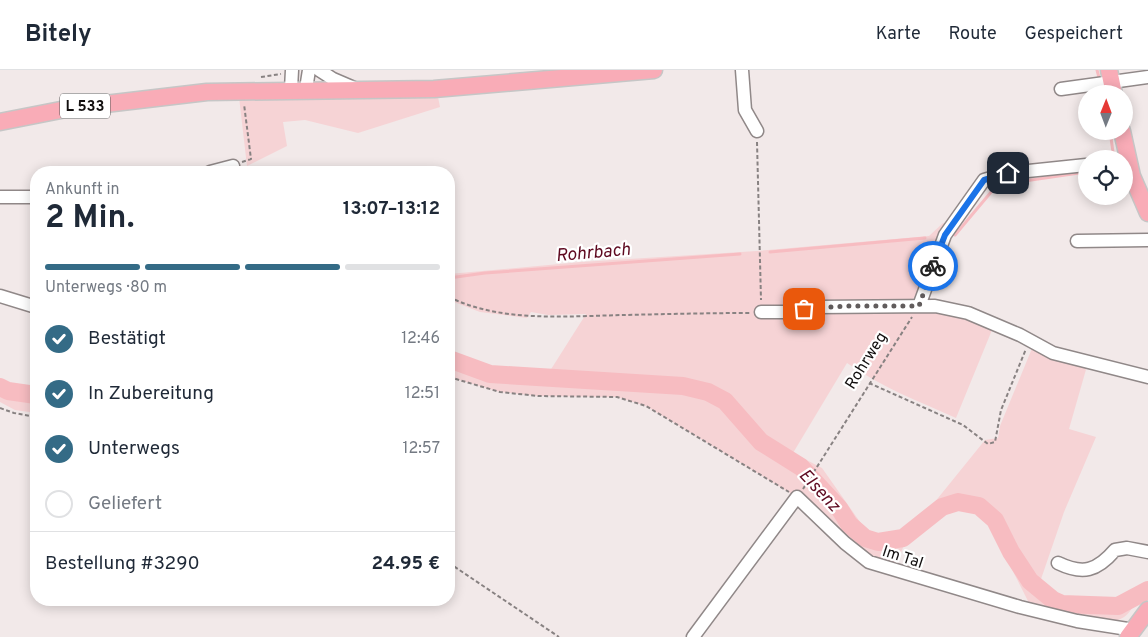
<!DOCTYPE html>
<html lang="de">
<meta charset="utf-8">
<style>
body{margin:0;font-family:Overpass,sans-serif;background:#f6f6f7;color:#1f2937;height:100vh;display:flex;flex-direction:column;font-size:19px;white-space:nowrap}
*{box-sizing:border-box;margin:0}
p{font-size:16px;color:#747a83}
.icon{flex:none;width:28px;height:28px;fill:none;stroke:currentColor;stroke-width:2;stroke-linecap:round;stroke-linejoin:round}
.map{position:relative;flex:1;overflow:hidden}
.details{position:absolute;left:30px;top:96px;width:425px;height:440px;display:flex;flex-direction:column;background:#fff;border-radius:20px;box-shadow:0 2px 12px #0003}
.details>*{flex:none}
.needle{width:32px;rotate:1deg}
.buttons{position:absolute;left:1078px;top:15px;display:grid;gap:10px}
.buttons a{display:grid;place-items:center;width:55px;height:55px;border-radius:50%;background:#fff;box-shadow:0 2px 12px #0003;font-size:25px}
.pin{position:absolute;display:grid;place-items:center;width:42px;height:42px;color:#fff;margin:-21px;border-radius:10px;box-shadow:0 2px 8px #0006}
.courier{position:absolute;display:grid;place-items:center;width:50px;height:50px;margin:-25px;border:4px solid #1a73e8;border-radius:50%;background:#fff;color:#222;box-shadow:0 1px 6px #0007}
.overview em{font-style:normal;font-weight:700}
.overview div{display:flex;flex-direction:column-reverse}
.overview{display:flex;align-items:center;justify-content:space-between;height:85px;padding:0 15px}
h1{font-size:32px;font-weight:700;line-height:38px}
.bar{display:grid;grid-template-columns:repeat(4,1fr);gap:8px 5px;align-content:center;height:60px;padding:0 15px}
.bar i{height:6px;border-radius:4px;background:#e0e1e3}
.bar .active{background:#346b86}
.bar p{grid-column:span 4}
.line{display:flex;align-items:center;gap:12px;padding:0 15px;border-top:1px solid #e0e1e3}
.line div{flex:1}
ol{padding:0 15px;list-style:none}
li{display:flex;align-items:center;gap:15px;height:55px}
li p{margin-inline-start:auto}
li .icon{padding:5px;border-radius:50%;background:#346b86;color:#fff;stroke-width:4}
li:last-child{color:#747a83}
li i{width:28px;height:28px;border:2px solid #e0e1e3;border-radius:50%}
header{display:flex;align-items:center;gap:30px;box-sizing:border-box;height:70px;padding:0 25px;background:#fff;border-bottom:1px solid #e0e1e3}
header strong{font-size:24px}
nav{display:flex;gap:28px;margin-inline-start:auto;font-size:18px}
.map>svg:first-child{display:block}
</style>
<header>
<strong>Bitely</strong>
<nav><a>Karte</a><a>Route</a><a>Gespeichert</a></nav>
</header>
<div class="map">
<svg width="1148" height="567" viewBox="0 0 1148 567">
<rect width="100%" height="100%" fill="#f2e9e9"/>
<path fill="#f6d3d5" d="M239,27l21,3 178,-3 2,10 -82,26 -53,-13 -22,2 4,24 -40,20z
M943,153l5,2 -25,63 -14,15 2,10 11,-4 43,8 27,13 -36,88c-38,-17 -75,-31 -109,-55l-54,90 29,15 50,71 20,-1 42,-35 51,-63 13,-2 2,-12 33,-80 54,20 -18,63 27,8 -32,75 -24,70c6,5 12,12 19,15 19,9 58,8 78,3 -5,8 -9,17 -19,20 -18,4 -67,-9 -87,-13l-43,-85 -10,-13 -24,-2 -43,30 -7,8 -10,25 -25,-8 -72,-65 -151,-91 -29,-9 -79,-1 -38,-4 -51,-15v-25l47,17 52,5 38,-60 -38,1 -17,-3 -4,6 -47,-6 -31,-12v-26l132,-12 176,-11 172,-15z
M0,315l8,4 28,4v20l-21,-3 -15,-8z"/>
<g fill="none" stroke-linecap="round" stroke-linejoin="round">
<path stroke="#f7bcc1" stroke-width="3" d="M1097,0l3,11
M1110,61l3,21
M955,165l42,-50 89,-13
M770,182l155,-14
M449,208l36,-5 255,-19"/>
<path stroke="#f7bcc1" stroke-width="18" d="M449,289l41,15 193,12 25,6 17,9 36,41 40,25 38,41 10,16 16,14 13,4 25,-4 39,-31 16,-5 21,4 16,14 16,32 19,29 23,19 9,4 56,2 30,-16
M0,317l8,4 28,4"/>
<g stroke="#908888" stroke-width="15">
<path id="minor" d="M319,0l14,9 21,9
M742,0l3,40 12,21
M291,19l1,-19
M306,19l3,-19
M1061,19l87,-12
M210,102l23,-6
M0,127h36
M1077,171l71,-1
M0,226l36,11
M919,236l26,-71 39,-55 24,-7 78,-8
M761,242h29l27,-5 118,-1 33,7 52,22 33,18 95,24
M1058,493c25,12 39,8 57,-13l12,-2 21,4
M693,567l104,-140 48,46 24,19 151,45 57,14 57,9"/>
</g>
<g stroke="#c6c6c6" stroke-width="19">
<path id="major" d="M1109,0l5,24
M0,52l71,-14 136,-16 227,-3 220,-19
M1122,61l10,45 16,37
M1128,567l20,-27"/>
</g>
<path stroke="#888282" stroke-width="2" stroke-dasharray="4 2.5" stroke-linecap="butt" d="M261,7l20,-3
M757,72l4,158
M242,92l9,-3 -7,-55
M449,227c53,26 118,19 176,18 42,-1 84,-2 126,-2
M449,307l51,15 38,4 79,1 29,9 143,86
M869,313l94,42 25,19 7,-2 6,-32 25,-61
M0,338l14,5 22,4
M803,419l109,-172
M449,493l110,74"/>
<use href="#minor" stroke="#fff" stroke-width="12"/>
<use href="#major" stroke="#f9acb7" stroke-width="16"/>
</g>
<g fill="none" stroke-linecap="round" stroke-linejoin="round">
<path stroke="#615c5c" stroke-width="5" stroke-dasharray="0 9" d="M804,239l43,-3h72l14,-40"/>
<path stroke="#1a73e8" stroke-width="6" d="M933,196l12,-31 39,-55 24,-7"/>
</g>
<g text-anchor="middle" stroke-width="4.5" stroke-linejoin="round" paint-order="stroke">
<rect fill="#fff" stroke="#5a5858" stroke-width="1" x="60" y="23.5" width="50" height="25" rx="4"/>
<g font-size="15" font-weight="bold" fill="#131010">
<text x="85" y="41">L 533</text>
</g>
<g font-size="16" fill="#131010" stroke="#fff">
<text transform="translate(865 290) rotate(-58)" y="6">Rohrweg</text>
<text transform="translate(903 486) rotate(18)" y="6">Im Tal</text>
</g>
<g font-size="18" font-style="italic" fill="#5e0920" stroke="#fff">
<text transform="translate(593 182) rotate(-5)" y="6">Rohrbach</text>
<text transform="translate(820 420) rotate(47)" y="6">Elsenz</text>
</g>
</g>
</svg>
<div class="buttons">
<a><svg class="needle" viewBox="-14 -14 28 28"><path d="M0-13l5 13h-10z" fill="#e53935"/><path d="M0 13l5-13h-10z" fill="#747a83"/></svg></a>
<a><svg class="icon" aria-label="locate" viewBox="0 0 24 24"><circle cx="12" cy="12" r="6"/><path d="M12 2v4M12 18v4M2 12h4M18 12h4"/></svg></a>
</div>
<div class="pin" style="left:804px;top:239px;background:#ea580c"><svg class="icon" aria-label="bag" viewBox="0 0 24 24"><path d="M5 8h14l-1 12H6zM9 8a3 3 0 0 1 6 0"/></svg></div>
<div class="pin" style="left:1008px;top:103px;background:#1f2937"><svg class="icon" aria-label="home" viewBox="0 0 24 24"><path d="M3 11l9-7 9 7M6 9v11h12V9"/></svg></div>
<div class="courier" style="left:933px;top:196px"><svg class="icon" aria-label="bike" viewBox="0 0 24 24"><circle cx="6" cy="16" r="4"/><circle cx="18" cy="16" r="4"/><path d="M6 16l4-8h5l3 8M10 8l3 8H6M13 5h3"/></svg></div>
<section class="details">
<div class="overview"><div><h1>2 Min.</h1><p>Ankunft in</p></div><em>13:07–13:12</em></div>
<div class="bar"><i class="active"></i><i class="active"></i><i class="active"></i><i></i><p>Unterwegs · 80 m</p></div>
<ol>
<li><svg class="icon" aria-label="check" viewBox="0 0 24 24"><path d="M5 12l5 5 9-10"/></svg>Bestätigt<p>12:46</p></li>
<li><svg class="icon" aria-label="check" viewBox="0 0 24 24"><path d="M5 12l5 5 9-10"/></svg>In Zubereitung<p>12:51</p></li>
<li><svg class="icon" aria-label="check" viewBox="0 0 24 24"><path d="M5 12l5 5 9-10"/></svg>Unterwegs<p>12:57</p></li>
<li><i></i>Geliefert</li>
</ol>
<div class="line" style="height:65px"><div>Bestellung #3290</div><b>24.95 €</b></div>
</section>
</div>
